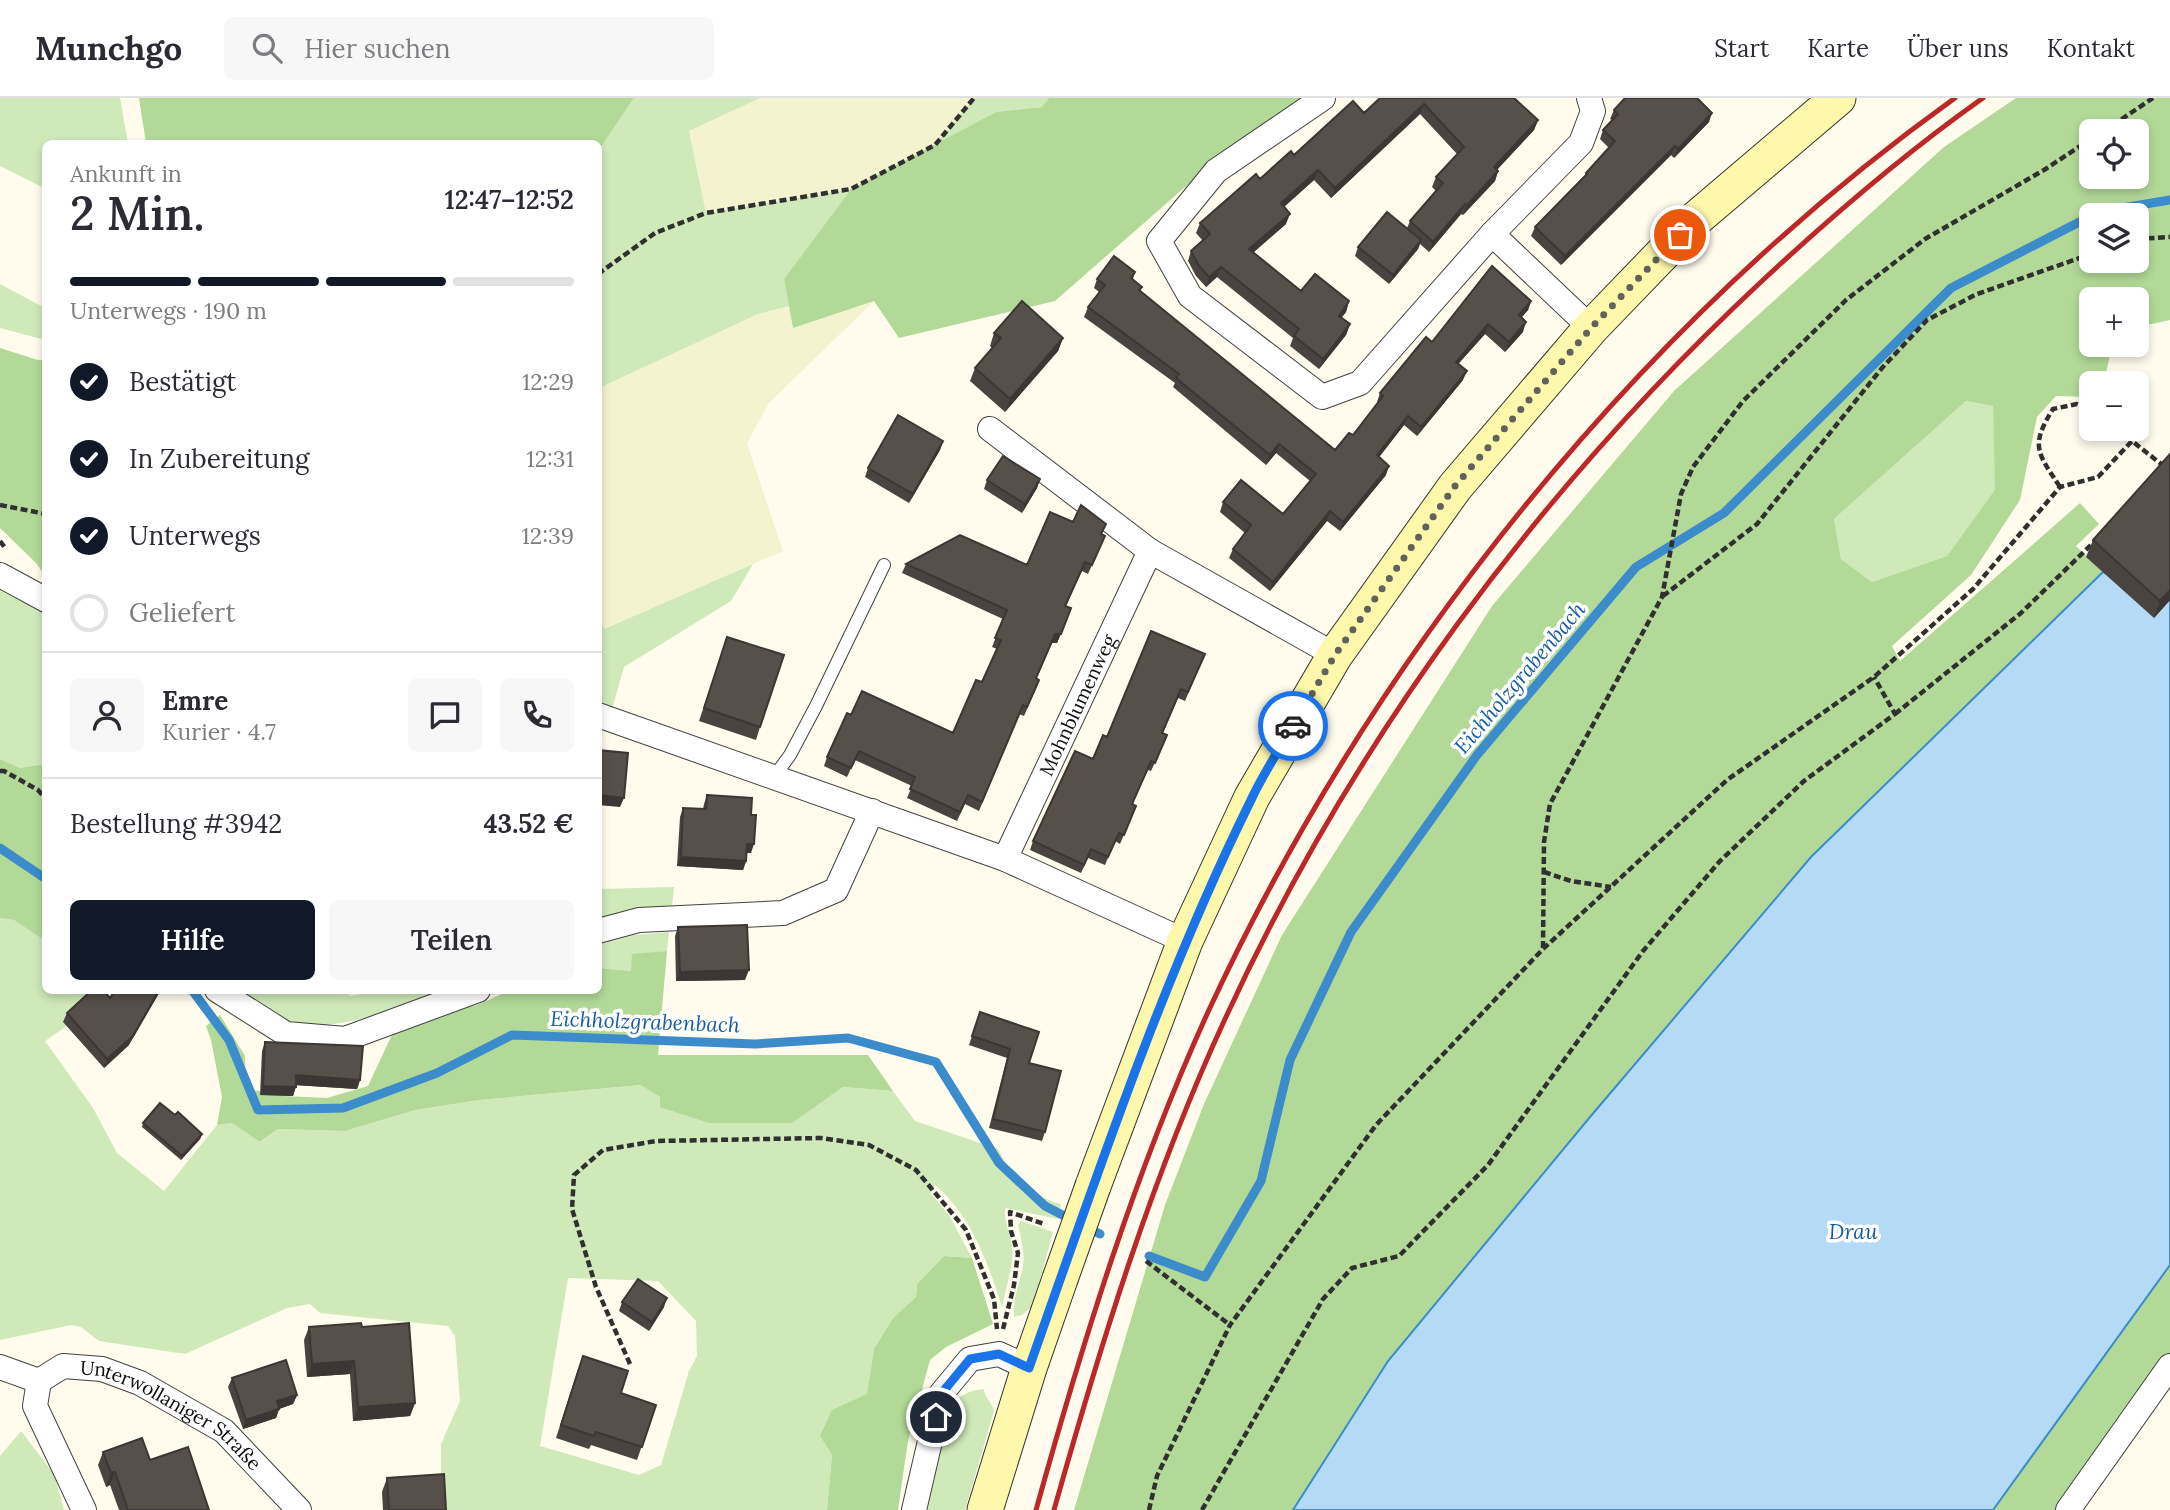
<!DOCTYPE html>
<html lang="de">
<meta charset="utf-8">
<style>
body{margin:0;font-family:Lora,serif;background:#f7f7f7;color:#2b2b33;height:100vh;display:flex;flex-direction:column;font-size:26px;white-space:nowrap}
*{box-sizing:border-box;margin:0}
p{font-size:23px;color:#7c7c81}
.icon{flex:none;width:38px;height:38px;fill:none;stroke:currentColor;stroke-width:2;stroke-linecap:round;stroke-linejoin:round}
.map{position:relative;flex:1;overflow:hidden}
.drawer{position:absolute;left:42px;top:42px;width:560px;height:854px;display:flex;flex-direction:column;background:#fff;border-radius:10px;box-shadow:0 4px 10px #0003}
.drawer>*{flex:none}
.fabs{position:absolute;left:2079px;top:21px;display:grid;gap:14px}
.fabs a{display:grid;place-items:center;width:70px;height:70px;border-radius:10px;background:#fff;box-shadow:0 4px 10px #0003;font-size:35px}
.pin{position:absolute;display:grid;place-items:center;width:60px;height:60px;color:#fff;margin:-30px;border:4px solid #fff;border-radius:50%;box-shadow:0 2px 7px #0007}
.courier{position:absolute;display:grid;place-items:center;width:70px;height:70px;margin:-35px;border:5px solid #1a73e8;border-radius:50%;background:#fff;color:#222;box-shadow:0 2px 9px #0007}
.head em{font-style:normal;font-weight:600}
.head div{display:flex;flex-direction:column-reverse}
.head{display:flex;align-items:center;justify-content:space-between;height:119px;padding:0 28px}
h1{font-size:46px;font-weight:600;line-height:52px}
.bar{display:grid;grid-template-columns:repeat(4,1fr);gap:10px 7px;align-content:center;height:84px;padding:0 28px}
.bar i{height:9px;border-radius:5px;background:#e1e1e2}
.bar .selected{background:#111827}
.bar p{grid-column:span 4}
.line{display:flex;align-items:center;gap:18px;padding:0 28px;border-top:2px solid #e1e1e2}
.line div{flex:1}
.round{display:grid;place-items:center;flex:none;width:74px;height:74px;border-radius:10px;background:#f7f7f7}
ol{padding:0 28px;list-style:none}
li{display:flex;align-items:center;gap:21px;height:77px}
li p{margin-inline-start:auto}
li .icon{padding:7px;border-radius:50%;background:#111827;color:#fff;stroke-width:4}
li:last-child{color:#7c7c81}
li i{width:38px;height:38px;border:4px solid #e1e1e2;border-radius:50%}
.button{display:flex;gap:14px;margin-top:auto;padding:14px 28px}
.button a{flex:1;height:80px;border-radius:10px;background:#111827;color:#fff;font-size:28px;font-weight:600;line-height:80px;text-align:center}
.button a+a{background:#f7f7f7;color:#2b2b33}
header{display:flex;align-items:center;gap:42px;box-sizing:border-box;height:98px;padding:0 35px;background:#fff;border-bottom:2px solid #e1e1e2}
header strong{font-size:33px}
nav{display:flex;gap:38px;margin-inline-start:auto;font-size:24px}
.search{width:490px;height:63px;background:#f7f7f7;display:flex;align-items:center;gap:18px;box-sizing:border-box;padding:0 24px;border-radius:10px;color:#7c7c81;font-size:26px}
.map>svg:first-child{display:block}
</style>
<header>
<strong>Munchgo</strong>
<div class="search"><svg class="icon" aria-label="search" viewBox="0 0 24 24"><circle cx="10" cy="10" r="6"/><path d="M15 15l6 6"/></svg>Hier suchen</div>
<nav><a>Start</a><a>Karte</a><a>Über uns</a><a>Kontakt</a></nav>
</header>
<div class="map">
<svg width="2170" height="1412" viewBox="0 0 2170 1412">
<rect width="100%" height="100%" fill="#fffcee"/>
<path fill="#f4f3cf" d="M760,0h214l-39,47 -84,44 -145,24 -17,-82z
M874,203l-105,102 -22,40 36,108 -180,78 -5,-16v-225l160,-74 31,-8 4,22z"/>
<path fill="#cfe9b9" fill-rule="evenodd" d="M0,0h120l8,45 -82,1 -1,44 -3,-1 -42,-21z
M634,0h126l-71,33 17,82 145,-24 -67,90 5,27 -31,8 -159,74v-238z
M974,0h75l-7,9 -46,5 -61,33z
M0,186l45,24v32l-45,-12z
M1966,303l27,5 3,84 -49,66 -75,26 -31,-23 -7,-40z
M753,466l-22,37 -107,66 -12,42 -13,-4 -1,-92 6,16z
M0,488l45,24v154l-25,4 -20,-9z
M674,789l-3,30 -72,10 -1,-38z
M0,820l14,2 31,21 1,49 57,1 -39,31 3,4 -22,15 48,67 24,45 47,38 53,-66 15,-2 29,19 17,-13 67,2 72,-21 62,-10 163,-15 18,12 131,26 52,-36 50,4 22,30 83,28c11,23 37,50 63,55l-3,15 -53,-11c-1,13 5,25 7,38 2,20 -6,41 -10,61 -14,-44 -30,-91 -67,-122l-4,9 18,21 23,43 -28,-2 -27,28 -1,13 -23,21 -19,31 -7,46 -47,41 12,19 -5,55h-386v-66l19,-43 -5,-65 -7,-10 -128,-13 -10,-9 -23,4 -102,46 -86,-13 -18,-14 -10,-2 -71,15zM568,1180l90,3 38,40 1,35 -8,15 -28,94 -22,10 -99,-29z
M669,834l-2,19 -35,4v16l-33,-3 -1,-30z
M340,892l11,6 30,-5h79c-50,14 -131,45 -183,32 -13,-3 -36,-24 -48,-32z
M1021,1123l32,11 -20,74 -11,9 -8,2c-2,-17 6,-34 9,-51 2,-14 -2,-27 -5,-41z
M984,1291c0,8 8,13 10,22l-29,99h-38c5,-29 9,-91 31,-111 8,-7 16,-9 26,-10z
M21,1333l33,43 10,36h-64v-54z"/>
<path fill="#b2d998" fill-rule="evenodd" d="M139,0h495l-35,52 -1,-6 -452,-1z
M1049,0h256l-81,55 -169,148 -156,37 -25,-37 -81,27 -9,-49 67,-90 145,-77 46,-5z
M2016,0h154v222l-33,7v-28h-46v46h21l-8,38h-13v14l-35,-1 -19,21 -17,83 -49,75 -79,71 8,15 180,-158 19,21 -23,22 27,26 -292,285 -221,260 -202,244 -95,149h-219l91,-305 39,-101 78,-169 210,-329 182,-215 270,-244zM2091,33h46v46h-46zM2091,117h46v46h-46zM1966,303l27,5 2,84 -48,66 -75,26 -31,-23 -7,-40z
M0,250l38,12h7v216l-9,-13 -36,-35z
M0,661l20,9 25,-4v177l-31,-21 -14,-2z
M667,853l-9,104h210l25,36 -50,-4 -51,36h-83l-49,-16v-10l-19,-12 -162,15 -63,10 -71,21 -67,-2 -18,13 -28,-19 -15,2 5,-28 -11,-57 -5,-14 14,-11 25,41 1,34 14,1 1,4 66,3 41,-12 29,-62 80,-19 32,-14 89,-1 1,-22 32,3 1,-17z
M944,1158l28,2 21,66 -47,23 -16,13 -22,81 -10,69h-71l5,-55 -12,-19 12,-26 35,-16 7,-45 19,-31 23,-21 1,-13z
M2170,1167v92l-114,153h-63z"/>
<path fill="#b4daf5" stroke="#3c8bcb" stroke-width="2" d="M2103,474l67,28v665l-177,245h-700l95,-149 202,-244 221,-260z"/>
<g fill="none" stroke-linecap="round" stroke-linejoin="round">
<path stroke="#3c8bcb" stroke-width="9" d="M2093,117l5,-3 72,-12
M0,750l46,31
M192,892l37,50 29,70 85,-2 94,-35 75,-38 243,9 93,-6 88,24 63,101 46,43 29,15
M1086,1129l14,7
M1149,1158l56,21 56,-96 29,-121 61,-128 126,-177 159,-188 88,-54 227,-225 140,-72"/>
<g stroke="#414141" stroke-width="14">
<path id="service" d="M774,679l16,-22 26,-49 68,-141"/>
</g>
<g stroke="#414141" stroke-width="26">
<g id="minor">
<path d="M1323,0l-107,73 -57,70 31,55 132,101 38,-14 132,-149 89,-91 12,-32 -4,-13"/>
<path d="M1492,136l99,94"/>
<path d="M990,331l160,122"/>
<path d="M0,477l46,25"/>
<path d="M598,617l407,144 180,82"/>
<path id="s1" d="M1005,761l145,-308 185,104"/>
<path d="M598,833l41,-11 144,-7 53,-23 36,-79"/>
<path d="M217,892l69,44 59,5 133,-49"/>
<path d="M0,1269l39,14"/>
<path id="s2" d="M84,1412l-49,-104 4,-25 24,-15 39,3 38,14 84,48 75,79"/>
<path d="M914,1412l27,-116 29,-35 29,-5 30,14"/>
<path d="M2068,1412l102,-144"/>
</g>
</g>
<g stroke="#303030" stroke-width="37">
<path id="secondary" d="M1093,1088l92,-245 67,-144 83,-142 120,-168 136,-159 107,-111 140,-119
M985,1412l44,-142 31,-89"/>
</g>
<path stroke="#303030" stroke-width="4.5" stroke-dasharray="7 3.5" stroke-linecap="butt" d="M2104,33l49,-33
M2137,141l33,-2
M598,176l57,-41 51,-20 145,-24 84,-44 39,-47
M2117,331l15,12
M2060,389c-23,-35 -30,-41 -7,-78l24,-5 14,5
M0,407l46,9
M0,443l6,8
M1663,498l94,-72 125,-156 45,-48 50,-26 114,-40
M1895,616l126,-101 74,-72
M0,673h4l34,19 8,9
M1544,774l27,9 40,6
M1543,850l1,-106 6,-38 112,-207 19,-103 12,-27 50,-66 103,-101 79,-61 119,-69 47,-31
M1146,1163l84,64
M1003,1231l11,-44 4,-32 -7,-22 -1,-19 34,12
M630,1266l-34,-77 -24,-78 2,-34 29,-25 53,-9 165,-3 48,7 47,25 50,60 28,69 3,30
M1149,1412l8,-34 73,-151 146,-200 167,-176 184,-169 147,-103 99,-88 87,-102 38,-10 34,-36 38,30
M1202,1412l121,-211 29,-31 47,-12 89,-91 155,-214 77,-90 84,-80 91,-67 -21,-37"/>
<use href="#service" stroke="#fff" stroke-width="12"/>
<use href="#minor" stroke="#fff" stroke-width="24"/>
<use href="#secondary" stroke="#fdf8ab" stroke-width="35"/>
<path stroke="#bc2828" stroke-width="5" d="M1036,1412c47,-169 99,-338 172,-498 164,-355 428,-685 747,-914
M1054,1412c47,-167 98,-333 171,-491 128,-279 314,-530 538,-739 70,-65 142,-127 220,-182"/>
<g stroke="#303030" stroke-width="37" stroke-linecap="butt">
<path id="secondary-bridge" d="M1060,1181l33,-93"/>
</g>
<use href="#secondary-bridge" stroke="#fdf8ab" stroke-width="35"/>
</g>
<path fill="#4a4440" d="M1380,0l158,22 -4,10 -37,40 1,1 -3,10 -32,34 -2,-1 -32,38 -9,-8 -2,5 -29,35 -34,-28 3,-9 49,-19 3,-7 26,-30 -4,-4 4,-10 21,-23 -37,-40 -89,84 -17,-18 -30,27 2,17 -33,29 48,38 48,10 -3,11 -5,6 9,6 -4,11 -27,34 -29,-23 3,-8 -76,-61 -11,10 -10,-11 -8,-15 3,-10 12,-10 -7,-8 4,-10 94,-68 70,-42z
M1614,12l95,12 -35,36 -3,-3 -110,110 -30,-29 4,-9 49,-50 2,-4 23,-25 -9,-9 3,-9 9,-10 -2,-1z
M1135,174l-2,7 9,8 -2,4 195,159 18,-15 25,-32 -1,-1 3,-9 52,-51 99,-41 -3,9 -7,8 2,14 -18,20 -20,-18 -27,30 5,16 -46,56 -13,-11 -25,32 7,18 -46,56 -13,-10 -57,70 -41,-33 4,-9 12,-16 -25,-21 3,-10 60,12 27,-33 -34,-28 -10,12 -93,-78 2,-4 -91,-66 4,-10 11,-15 -5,-4 3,-9z
M994,235l69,5 -5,13 -53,61 -35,-31 5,-13 17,-20 -2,-2z
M943,343l-3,9 -31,53 -44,-26 3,-9z
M2170,356v146l-16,18 -68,-61 7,-17z
M1040,381l-3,9 -15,25 -38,-24 3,-9z
M1102,437l-1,10 -13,29 -6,-3 -16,35 2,11 -11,26h-5l-16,35 3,2 -3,9 -12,27 -5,-2 -40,97 -14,-7 -8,17 -50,-23 5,-12 -57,-26 -8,17 -23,-11 3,-9 24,-42 102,18 29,-51 15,-33 -5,-2 11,-28 -101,-46 4,-9 121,1z
M727,539l33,90 -4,13 -57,-19z
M1205,556l-20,47 -7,-3 -15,35 4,2 -3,8 -13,28 -3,-1 -16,35 4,1 -16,38 -5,-3 -10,24 -17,-7 -7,15 -51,-23 3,-9 60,-82 14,-22z
M707,697l44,20v38h-5v8l-3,9 -66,-4 3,-49 3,-9 20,1 1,-5z
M678,829l67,53 -69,1 -1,-45z
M110,900l19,47 -25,23 -41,-46 4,-9z
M980,914l49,51 16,69 -3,9 -53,-13 18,-70 -38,-13z
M265,944l95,38 -3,9 -61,-4 -3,11 -33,-1 2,-44z
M175,1017l27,19 -2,5 -19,21 -39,-33 1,-4z
M622,1204l42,5 -15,24 -30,-20z
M309,1229h53l53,76 -5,13 -57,5 -3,-47 -43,3 -3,-37z
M578,1271l43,24 35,12 -19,55 -46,-15 -2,4 -33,-11z
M232,1280l65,17 -4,9 -14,5 -3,9 -33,11 -15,-42z
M103,1354l47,8 59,50h-90l-9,-25 -4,2 -8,-22z
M387,1380l59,32h-63l-1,-18z"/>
<path fill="#3c3734" d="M1424,6l-4,10 -89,84 4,-10z
M1712,15l-3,9 -35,36 4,-9z
M1538,22l-4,10 -44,47 4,-10z
M1675,48l-4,9 -110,110 4,-9z
M1318,72l-4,10 -37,33 4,-10z
M1498,73l-3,10 -32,34 4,-10z
M1465,106l-4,10 -32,38 4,-10z
M1290,116l-4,10 -41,35 4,-10z
M1421,142l-3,9 -29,35 4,-9z
M1221,169l-4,10 -11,10 3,-10z
M1349,203l-3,11 -11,14 4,-10z
M1531,203l-3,9 -13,15 4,-10z
M1526,224l-3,10 -18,20 4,-10z
M1350,226l-4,11 -27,34 4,-10z
M1488,226l-3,10 -33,37 4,-9z
M1063,240l-5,13 -53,61 5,-13z
M1467,273l-4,9 -46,56 4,-9z
M1408,318l-4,9 -31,40 4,-10z
M943,343l-3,9 -31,53 4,-9z
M1279,346l-3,9 -10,12 4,-10z
M1389,368l-3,9 -46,56 3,-9z
M1040,381l-3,9 -15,25 3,-9z
M1330,413l-3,10 -57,70 3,-9z
M2170,492v10l-16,18 6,-17z
M1068,519l-11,26h-5l-19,44 22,-53z
M598,697l26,3 -4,9 -22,-2z
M747,746h7l-3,9h-7z
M681,759l65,4 -3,9 -66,-4z
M749,872l-4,10 -69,1 4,-9z
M159,892h2l-32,55 -25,23 3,-9z
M296,977l64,5 -3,9 -64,-4z
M263,988l33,1 -3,9 -33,-1z
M202,1036l-2,5 -19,21 1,-4z
M667,1200l-3,9 -15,24 3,-9z
M354,1263l-4,13 -43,3 5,-13z
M297,1297l-4,9 -20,7 4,-10z
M415,1305l-5,13 -57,5 5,-14z
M279,1311l-3,9 -33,11 3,-9z
M115,1374l-5,13 -4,2 5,-14z"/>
<path fill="#564f4a" stroke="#3c3734" stroke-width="2" d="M1380,0h134l24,22 -44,47 4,4 -31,34 -2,-1 -32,38 -23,-21 33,-38 -7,-6 28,-30 -40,-43 -89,84 -17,-18 -37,33 9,11 -41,35 52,42 14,-17 34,27 -10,15 11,8 -27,35 -29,-23 5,-7 -78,-62 -12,10 -10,-11 -8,-15 19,-17 -10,-11 56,-49 4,5 31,-28 3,4 59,-54 11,12z
M1625,0h72l15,15 -34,36 -3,-3 -110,110 -30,-29 52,-53 -1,-1 29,-32 -12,-11 15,-16 -4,-4z
M1387,114l34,28 -28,35 -35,-28z
M1114,158l21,16 -4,6 11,9 -3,3 196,160 14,-17 4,2 30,-39 -3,-3 46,-56 6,5 60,-76 39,35 -12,14 7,7 -17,20 -21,-18 -32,38 11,9 -46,56 -13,-11 -31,39 12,11 -46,56 -13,-11 -57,71 -40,-33 18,-24 -28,-23 18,-22 42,34 33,-40 -37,-30 -9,11 -94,-77 3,-4 -91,-67 17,-22 -8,-6z
M1022,203l41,37 -53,61 -35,-31 26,-30 -7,-5z
M898,317l45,26 -30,53 -45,-26z
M2170,356v136l-10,11 -67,-61z
M1003,358l37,23 -15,25 -38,-24z
M1081,407l25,19 -5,10 4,2 -13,29 -7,-3 -20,44 6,2 -10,26h-6l-19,44 3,2 -12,27 -4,-2 -41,97 -14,-7 -8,17 -50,-23 5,-12 -56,-26 -8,17 -24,-11 20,-44 4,2 11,-24 91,42 23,-53 6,2 19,-42 -6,-2 12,-28 -101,-46 54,-29 67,30 23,-53 23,10z
M1151,533l54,23 -17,38 -7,-3 -19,44 5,2 -12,28 -4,-2 -19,43 4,2 -12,29 -5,-2 -11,24 -17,-8 -7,16 -51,-24 42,-90 18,8 10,-24 4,2z
M727,539l57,18 -24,72 -56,-19z
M598,652l30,3 -4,45 -26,-3z
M707,697l45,3 -1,17h5l-2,29h-7l-1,17 -65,-4 2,-49 23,1z
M747,827l2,45 -69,2 -2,-45z
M92,892h11l7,8 5,-8h44l-26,46 -26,23 -40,-46z
M980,914l59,20 -10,31 32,8 -16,61 -52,-13 17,-70 -38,-13z
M265,944l98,4 -3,34 -64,-5v12l-33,-1z
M160,1005l15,12 3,-3 24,22 -20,22 -39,-33z
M638,1181l29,19 -15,24 -30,-20z
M361,1225l1,4 47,-4 6,80 -57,4 -4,-46 -42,3 -3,-37z
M583,1258l45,15 -7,22 35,12 -14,42 -46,-15 -2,4 -33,-11z
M286,1262l11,35 -20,6 2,8 -33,11 -14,-42z
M142,1340l8,22 38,-13 21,63h-81l-13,-38 -4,1 -8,-21z
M444,1376l2,36h-57l-2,-32z"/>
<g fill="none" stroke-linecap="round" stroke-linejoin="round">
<path stroke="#62615c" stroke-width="7" stroke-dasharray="0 12.6" d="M1293,628l42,-71 120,-169 136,-158 89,-93"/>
<path stroke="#1a73e8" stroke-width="9" d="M936,1319l5,-23 29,-35 29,-5 30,14c68,-192 132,-386 222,-568 12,-26 28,-50 42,-74"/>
</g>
<g text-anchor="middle" stroke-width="7" stroke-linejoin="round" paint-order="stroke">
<g font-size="19" fill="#0e0e0e" stroke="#fff">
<text dy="7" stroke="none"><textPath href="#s1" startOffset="170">Mohnblumenweg</textPath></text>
<text dy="7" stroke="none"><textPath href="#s2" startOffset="290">Unterwollaniger Straße</textPath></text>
</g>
<g font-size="21" font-style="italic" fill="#195d9e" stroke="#fff">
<text transform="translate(1520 580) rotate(-50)" y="7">Eichholzgrabenbach</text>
<text transform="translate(645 924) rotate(2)" y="7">Eichholzgrabenbach</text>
<text x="1853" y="1141">Drau</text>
</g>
</g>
</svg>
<div class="fabs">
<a><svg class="icon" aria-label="locate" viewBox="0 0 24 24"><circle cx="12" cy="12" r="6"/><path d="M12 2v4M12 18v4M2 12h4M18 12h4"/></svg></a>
<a><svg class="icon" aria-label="layers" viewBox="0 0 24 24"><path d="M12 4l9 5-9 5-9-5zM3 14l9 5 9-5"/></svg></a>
<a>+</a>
<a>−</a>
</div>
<div class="pin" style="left:1680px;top:137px;background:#ea580c"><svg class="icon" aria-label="bag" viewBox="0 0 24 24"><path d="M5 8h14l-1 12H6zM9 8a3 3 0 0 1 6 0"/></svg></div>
<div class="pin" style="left:936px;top:1319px;background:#1f2937"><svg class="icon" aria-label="home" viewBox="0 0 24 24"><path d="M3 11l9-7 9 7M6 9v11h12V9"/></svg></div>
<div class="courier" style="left:1293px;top:628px"><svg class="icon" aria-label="car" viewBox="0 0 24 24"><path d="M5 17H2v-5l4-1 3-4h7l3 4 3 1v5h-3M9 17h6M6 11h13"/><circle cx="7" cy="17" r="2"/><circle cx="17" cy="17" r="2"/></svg></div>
<section class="drawer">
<div class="head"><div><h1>2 Min.</h1><p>Ankunft in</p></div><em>12:47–12:52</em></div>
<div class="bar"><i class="selected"></i><i class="selected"></i><i class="selected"></i><i></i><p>Unterwegs · 190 m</p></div>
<ol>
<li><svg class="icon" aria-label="check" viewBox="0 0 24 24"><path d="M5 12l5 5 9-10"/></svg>Bestätigt<p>12:29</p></li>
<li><svg class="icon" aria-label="check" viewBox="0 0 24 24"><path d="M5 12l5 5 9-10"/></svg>In Zubereitung<p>12:31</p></li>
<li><svg class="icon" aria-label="check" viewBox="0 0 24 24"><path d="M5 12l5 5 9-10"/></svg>Unterwegs<p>12:39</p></li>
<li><i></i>Geliefert</li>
</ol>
<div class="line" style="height:126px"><a class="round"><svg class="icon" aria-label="person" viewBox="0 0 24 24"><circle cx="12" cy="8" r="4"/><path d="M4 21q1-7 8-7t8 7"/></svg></a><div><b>Emre</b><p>Kurier · 4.7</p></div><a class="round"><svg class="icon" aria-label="chat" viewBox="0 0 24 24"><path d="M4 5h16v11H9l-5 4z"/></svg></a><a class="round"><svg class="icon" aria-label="phone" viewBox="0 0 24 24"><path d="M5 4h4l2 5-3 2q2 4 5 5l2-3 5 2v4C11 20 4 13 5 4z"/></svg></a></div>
<div class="line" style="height:91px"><div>Bestellung #3942</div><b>43.52 €</b></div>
<div class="button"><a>Hilfe</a><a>Teilen</a></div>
</section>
</div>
